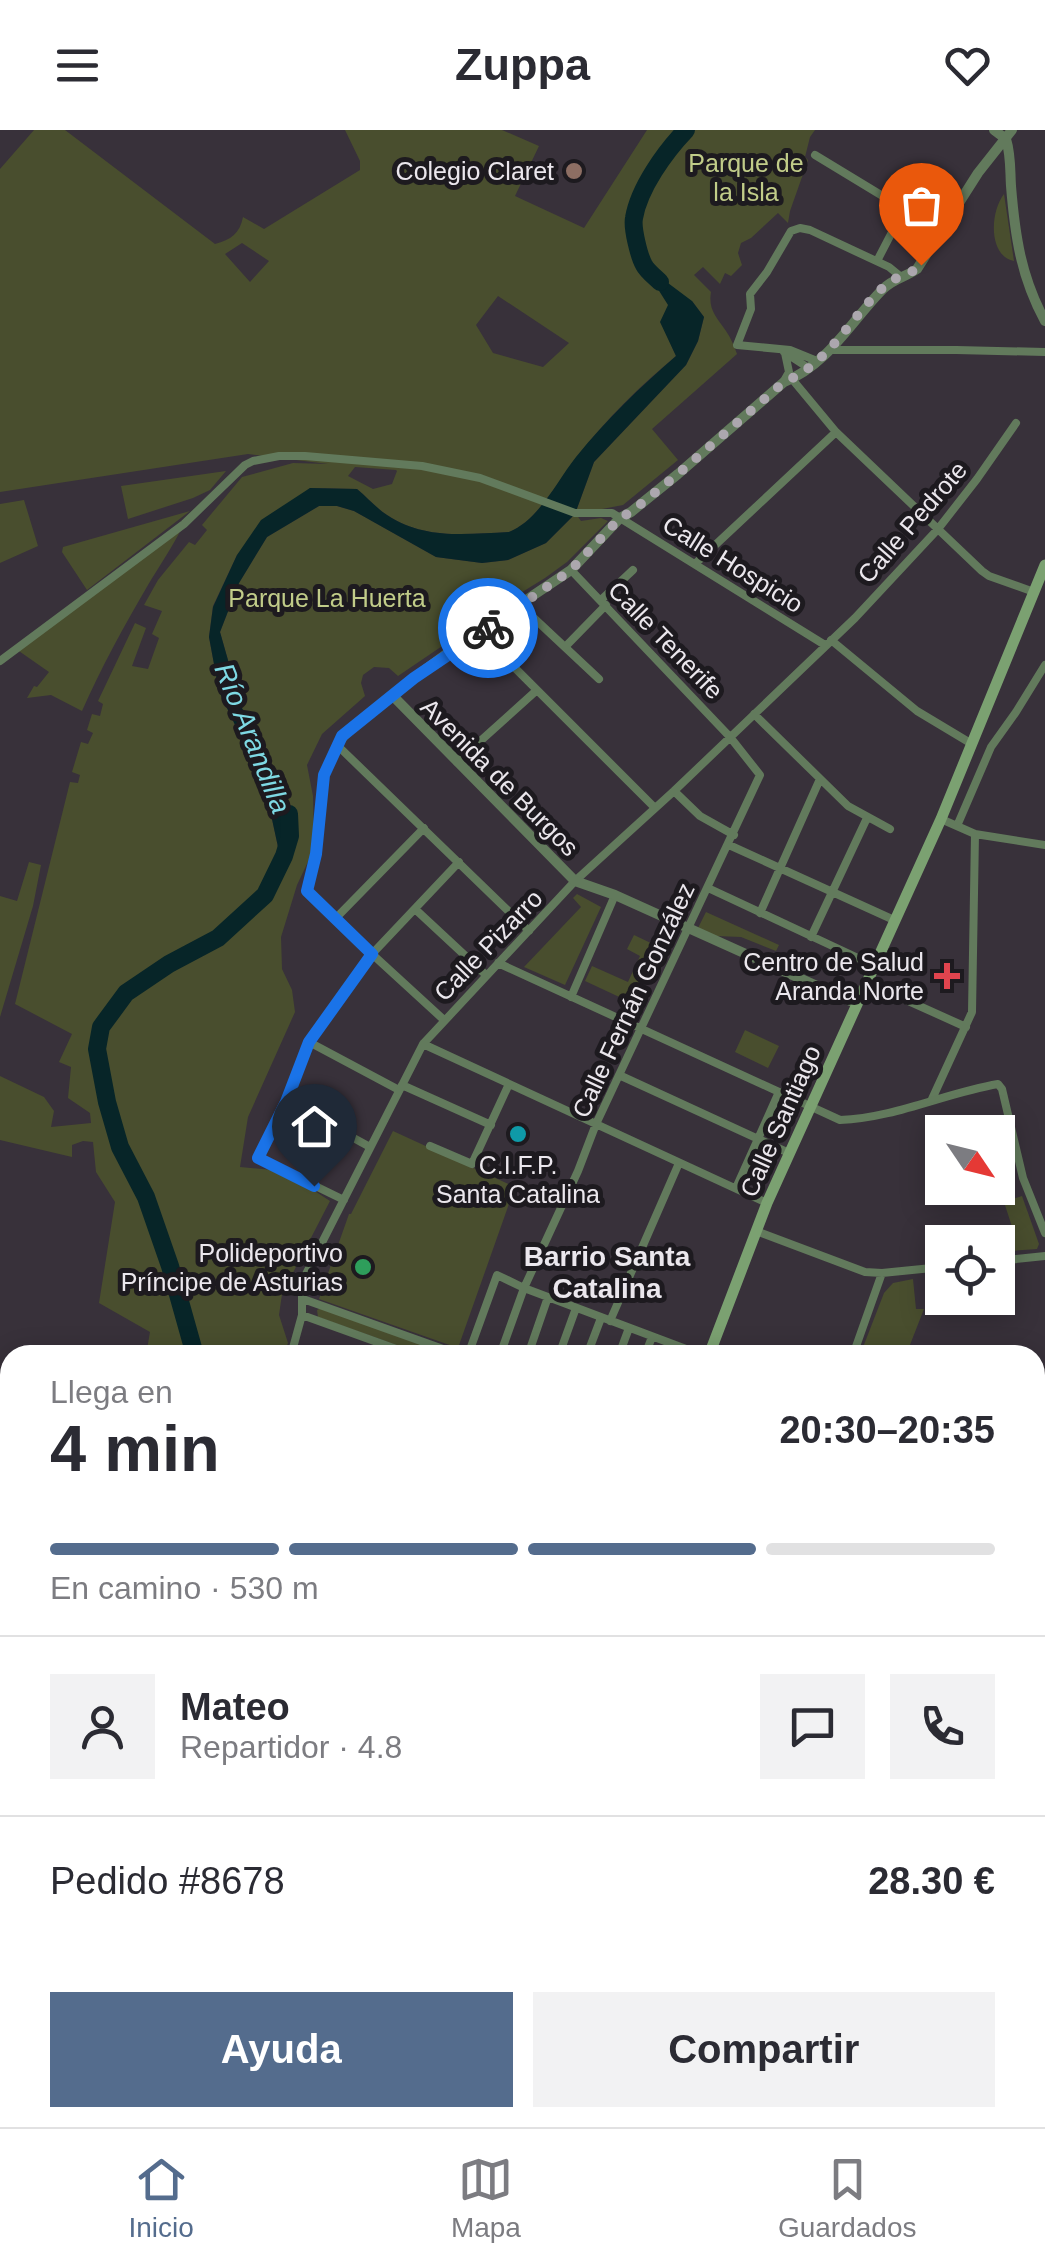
<!DOCTYPE html>
<html lang="es">
<meta charset="utf-8">
<style>
body{margin:0;font-family:Helvetica,sans-serif;background:#f2f2f3;color:#2b2b33;height:100vh;display:flex;flex-direction:column;font-size:38px;white-space:nowrap}
*{box-sizing:border-box;margin:0}
p{font-size:32px;color:#7c7c81}
.icon{flex:none;width:55px;height:55px;fill:none;stroke:currentColor;stroke-width:2;stroke-linecap:round;stroke-linejoin:round}
.map{position:relative;flex:1;overflow:hidden}
.sheet{position:absolute;left:0px;top:1215px;width:1045px;height:782px;display:flex;flex-direction:column;background:#fff;border-radius:30px 30px 0 0;box-shadow:0 5px 25px #0003}
.sheet>*{flex:none}
.needle{width:65px;rotate:125deg}
.tools{position:absolute;left:925px;top:985px;display:grid;gap:20px}
.tools a{display:grid;place-items:center;width:90px;height:90px;border-radius:0px;background:#fff;box-shadow:0 5px 25px #0003;font-size:50px}
.pin{position:absolute;display:grid;place-items:center;width:85px;height:85px;color:#fff;margin:-102px -42px;border-radius:50% 50% 50% 0;rotate:-45deg;box-shadow:0 0 10px #0007}
.pin .icon{rotate:45deg}
.courier{position:absolute;display:grid;place-items:center;width:100px;height:100px;margin:-50px;border:8px solid #1a73e8;border-radius:50%;background:#fff;color:#222;box-shadow:0 2px 12px #0007}
.head em{font-style:normal;font-weight:800}
.head div{display:flex;flex-direction:column-reverse}
.head{display:flex;align-items:center;justify-content:space-between;height:170px;padding:0 50px}
h1{font-size:65px;font-weight:800;line-height:75px}
.bar{display:grid;grid-template-columns:repeat(4,1fr);gap:15px 10px;align-content:center;height:120px;padding:0 50px}
.bar i{height:12px;border-radius:8px;background:#e1e1e2}
.bar .active{background:#546c8d}
.bar p{grid-column:span 4}
.line{display:flex;align-items:center;gap:25px;padding:0 50px;border-top:2px solid #e1e1e2}
.line div{flex:1}
.round{display:grid;place-items:center;flex:none;width:105px;height:105px;border-radius:0px;background:#f2f2f3}
.action{display:flex;gap:20px;margin-top:auto;padding:20px 50px}
.action a{flex:1;height:115px;border-radius:0px;background:#546c8d;color:#fff;font-size:40px;font-weight:800;line-height:115px;text-align:center}
.action a+a{background:#f2f2f3;color:#2b2b33}
header{display:flex;justify-content:space-between;align-items:center;height:130px;padding:0 50px;background:#fff;font-size:45px;font-weight:800}
.menu{display:flex;justify-content:space-around;align-items:center;height:140px;border-top:2px solid #e1e1e2;background:#fff;font-size:28px;color:#7c7c81}
.menu a{display:grid;justify-items:center;gap:5px}
.menu .active{color:#546c8d}
.map>svg:first-child{display:block}
</style>
<header><svg class="icon" aria-label="menu" viewBox="0 0 24 24"><path d="M4 6h16M4 12h16M4 18h16"/></svg>Zuppa<svg class="icon" aria-label="heart" viewBox="0 0 24 24"><path d="M12 20l-8-8c-3-5 5-10 8-4 3-6 11-1 8 4z"/></svg></header>
<div class="map">
<svg width="1045" height="1997" viewBox="0 0 1045 1997">
<rect width="100%" height="100%" fill="#38313a"/>
<path fill="#494e2e" fill-rule="evenodd" d="M34,0h31l150,114c16,-4 25,-11 28,-27l21,12 96,-59v-9l-15,-31h157l37,16 -24,50 69,32 63,-98h168l-5,7 -5,20 3,3 -18,51 -2,12 -10,-10 -27,25 -10,5 -3,10 4,12 -11,11 -6,-3 -5,11 -17,-17 -9,8 17,17c-3,17 5,25 15,39 5,7 8,15 11,23l-85,75 26,31 -55,45 -47,9 5,7 20,-3 7,3 -41,41 -22,16 -26,16 -121,82 -9,-8 -15,-1 -11,8 -2,8 4,13 -43,38 -15,31 6,31 1,53 -17,36 -16,52 1,32 10,21 3,22 -47,105 -8,50 44,4 46,30 -48,93 -3,21 9,28 -5,12h-137l4,-23 -51,-29 16,-101 -19,-30 -3,-30 -10,-1 -11,4v12l-72,-17v-64l44,21 10,14 -3,16 40,-4 -1,-10 -22,-15 3,-31 -12,-5 13,-28 -57,-30 55,-222 8,1 2,-8 -8,-3 9,-30 7,2 5,-11 -6,-3 5,-16 8,2 3,-12 -5,-3 37,-78 11,5 -14,38 16,3 11,-31 -7,-4 10,-23 -18,-6 14,-25 31,-38 6,3 12,-15 -5,-5 40,-48 51,-14 35,1 -80,-10 -248,38v-323zM242,113l27,18 -19,21 -25,-28zM498,166l71,47 -26,24 -50,-14 -17,-28zM692,171l12,16 -6,24 -12,24 -92,97 -19,52 -29,29 -38,17 -26,3 -46,-6 -82,-46 -17,-5h-18l-52,31 -28,46 -19,49 21,74 49,103 -10,47 -10,-46 -17,-47 -34,-72 -10,-54 4,-31 24,-51 73,-67 47,1c10,8 19,19 30,26 37,25 80,19 122,17 29,-11 49,-52 68,-75 29,-38 63,-71 99,-101l-15,-34 8,-17zM355,337l41,3 1,1 -5,13 -19,5 -25,-13z
M1004,64l10,67c-26,-5 -24,-49 -10,-67z
M226,341l-16,19 -17,8 -65,21 -7,-33z
M24,370l14,46 -38,17v-59z
M190,381l-103,79 -25,-38 1,-5z
M184,394c-11,22 -24,41 -36,61 -24,41 -47,83 -66,126l-31,-16 -24,3 7,-12 3,1 12,-15 -33,-23z
M29,732l12,3 -8,41 -33,111v-121l17,5z
M577,764l24,13 -36,78 -41,-18 57,-60 -8,-9z
M706,782l73,33 -3,6 -35,-14 -25,-1 -18,-8z
M634,805l21,10 -25,57 -45,-21 7,-15 36,16 12,-26 -13,-7z
M745,900l34,16 -11,22 -33,-16z
M393,1001l122,56 -57,161 -139,-49 30,-85h2z
M1022,1066l17,48 -2,5 -39,3v-10h-56v14l-9,1 -2,-17 83,-7 -10,-31z
M913,1149l3,30h8l-18,46h-46l24,-62 9,-10z
M321,1178l129,47h-25l-107,-38 -1,-7z
M0,1310l10,4v85l-10,-2z"/>
<path fill="#072528" d="M642,127l22,23 28,21 12,16 -6,24 -12,24 -92,97 -19,52 -29,29 -38,17 -26,3 -46,-6 -82,-46 -17,-5h-18l-52,31 -28,46 -19,49 21,74 49,103v27l-6,20h-4l-10,-46 -17,-47 -34,-72 -10,-54 4,-30 24,-52 24,-35 49,-32 47,1c10,8 19,19 30,26 37,25 80,19 122,17 30,-12 48,-51 67,-75 30,-37 64,-70 100,-101l-16,-34 8,-17 -24,-38z"/>
<g fill="none" stroke-linecap="round" stroke-linejoin="round">
<path stroke="#072528" stroke-width="18" d="M660,152c-5,-5 -13,-11 -16,-17 -5,-9 -12,-37 -10,-47 5,-30 31,-66 52,-88
M195,1225l-25,-89 -24,-69 -26,-50 -13,-45 -10,-53 4,-22 25,-34 43,-29 49,-26 47,-43 19,-39 6,-20 -1,-22
M0,1362l10,6"/>
<path stroke="#627a5c" stroke-width="8" d="M815,25l89,54 -27,52
M901,89l35,23
M830,220h126l89,2
M784,222l23,15
M817,231l-27,-11 -53,-5 14,-36 -1,-15 17,-22 24,-41 9,-3 10,2 79,37 11,9
M792,249l44,53 146,139 7,5 45,16
M784,251l5,-9 -4,-19
M696,433l140,-131
M601,470l32,-30
M521,476l78,73
M480,503l175,175
M831,510l86,71 55,33
M566,516l40,-41
M0,531l184,-137 61,-59 8,-4 26,-5h26l117,10 58,12 95,35h37l213,132
M754,584l94,92 42,23
M337,615l192,186
M457,632l80,-72
M674,661l26,25 34,19
M941,689l34,15 70,11
M957,696l34,-79 25,-35 29,-47
M729,715l165,75
M708,758l165,77
M415,779l71,66
M760,783l60,-134
M335,789l89,-91
M811,807l56,-119
M498,833l342,157c55,-2 105,-27 158,-36l4,5 21,89 22,55
M866,852l100,45
M571,867l44,-102
M444,890l-72,-66 87,-92
M309,912l90,48
M423,914l344,159
M619,945l170,78
M402,955l89,40
M932,969l40,-87 3,-178
M286,971l84,46
M430,1016l42,18 37,-80
M736,1058l43,-96
M344,1070l-86,-42 28,-57 23,-59 63,-88 -65,-63 9,-37 8,-79 13,-30 15,-17 41,-32
M756,1101l109,41 17,1 60,-6
M998,1131l47,-5
M303,1169l157,56
M302,1185l111,40
M610,1191l69,-158
M291,1225l11,-40v-25l4,-16 117,-230 152,-163 99,-90 181,-173 83,-89 39,-50 39,-56
M468,1225l29,-80 27,13 178,67
M500,1225l24,-67 54,-117 18,-47 164,-349 -30,-38 -159,-167
M528,1225l20,-58
M559,1225l17,-47
M587,1225l14,-37
M619,1225l10,-27
M645,1225l7,-18
M853,1225l29,-82"/>
<path stroke="#627a5c" stroke-width="10" d="M994,0l12,9
M1006,9c5,16 4,31 5,47 4,50 10,91 34,135
M857,874l-242,-109 -40,-14 -182,-185 21,-18 35,-26 122,-82 49,-52 11,-6 47,-38 106,-92c44,-17 68,-62 99,-93 11,-11 23,-12 34,-20l61,-96 34,-43"/>
<path stroke="#7ba171" stroke-width="11" d="M709,1225l58,-152 174,-384 104,-254
M427,1997l4,-9"/>
</g>
<g fill="none" stroke-linecap="round" stroke-linejoin="round">
<path stroke="#aca7ae" stroke-width="10" stroke-dasharray="0 18" d="M488,498l83,-58 49,-52 11,-6 47,-38 106,-92c47,-19 67,-67 103,-98 11,-9 24,-9 34,-19"/>
<path stroke="#1a73e8" stroke-width="12" d="M314,1056l-56,-28 28,-56 23,-60 63,-88 -65,-63 9,-37 8,-79 18,-39 72,-58 74,-50"/>
</g>
<circle fill="#8d6e63" stroke="#1d1a1f" stroke-width="4" cx="574" cy="41" r="10"/>
<path fill="#e0444e" stroke="#1d1a1f" stroke-width="4" d="M942 831h10v10h10v10h-10v10h-10v-10h-10v-10h10z"/>
<circle fill="#0f9aa8" stroke="#1d1a1f" stroke-width="4" cx="518" cy="1004" r="10"/>
<circle fill="#2e9e5b" stroke="#1d1a1f" stroke-width="4" cx="363" cy="1137" r="10"/>
<g text-anchor="middle" stroke-width="10" stroke-linejoin="round" paint-order="stroke">
<g font-size="25" fill="#c1cc89" stroke="#1d1a1f">
<text x="746" y="42">Parque de<tspan x="746" dy="29">la Isla</tspan></text>
<text x="327" y="477">Parque La Huerta</text>
</g>
<g font-size="25" fill="#ebe7ed" stroke="#1d1a1f" text-anchor="end">
<text x="554" y="50">Colegio Claret</text>
<text x="924" y="841">Centro de Salud<tspan x="924" dy="29">Aranda Norte</tspan></text>
<text x="518" y="1044" text-anchor="middle">C.I.F.P.<tspan x="518" dy="29">Santa Catalina</tspan></text>
<text x="343" y="1132">Polideportivo<tspan x="343" dy="29">Príncipe de Asturias</tspan></text>
</g>
<g font-size="25" fill="#ebe7ed" stroke="#1d1a1f">
<text transform="translate(912 392) rotate(-49)" y="9">Calle Pedrote</text>
<text transform="translate(733 434) rotate(32)" y="9">Calle Hospicio</text>
<text transform="translate(666 510) rotate(46)" y="9">Calle Tenerife</text>
<text transform="translate(500 647) rotate(45)" y="9">Avenida de Burgos</text>
<text transform="translate(488 815) rotate(-46)" y="9">Calle Pizarro</text>
<text transform="translate(633 870) rotate(-65)" y="9">Calle Fernán González</text>
<text transform="translate(780 991) rotate(-66)" y="9">Calle Santiago</text>
</g>
<g font-size="28" font-style="italic" fill="#7ed9e4" stroke="#1d1a1f">
<text transform="translate(253 608) rotate(68)" y="10">Río Arandilla</text>
</g>
<g font-size="28" font-weight="bold" fill="#ebe7ed" stroke="#1d1a1f">
<text x="607" y="1136">Barrio Santa<tspan x="607" dy="32">Catalina</tspan></text>
</g>
</g>
</svg>
<div class="tools">
<a><svg class="needle" viewBox="-14 -14 28 28"><path d="M0-13l5 13h-10z" fill="#e53935"/><path d="M0 13l5-13h-10z" fill="#7c7c81"/></svg></a>
<a><svg class="icon" aria-label="locate" viewBox="0 0 24 24"><circle cx="12" cy="12" r="6"/><path d="M12 2v4M12 18v4M2 12h4M18 12h4"/></svg></a>
</div>
<div class="pin" style="left:921px;top:135px;background:#ea580c"><svg class="icon" aria-label="bag" viewBox="0 0 24 24"><path d="M5 8h14l-1 12H6zM9 8a3 3 0 0 1 6 0"/></svg></div>
<div class="pin" style="left:314px;top:1056px;background:#1f2937"><svg class="icon" aria-label="home" viewBox="0 0 24 24"><path d="M3 11l9-7 9 7M6 9v11h12V9"/></svg></div>
<div class="courier" style="left:488px;top:498px"><svg class="icon" aria-label="bike" viewBox="0 0 24 24"><circle cx="6" cy="16" r="4"/><circle cx="18" cy="16" r="4"/><path d="M6 16l4-8h5l3 8M10 8l3 8H6M13 5h3"/></svg></div>
<section class="sheet">
<div class="head"><div><h1>4 min</h1><p>Llega en</p></div><em>20:30–20:35</em></div>
<div class="bar"><i class="active"></i><i class="active"></i><i class="active"></i><i></i><p>En camino · 530 m</p></div>
<div class="line" style="height:180px"><a class="round"><svg class="icon" aria-label="person" viewBox="0 0 24 24"><circle cx="12" cy="8" r="4"/><path d="M4 21q1-7 8-7t8 7"/></svg></a><div><b>Mateo</b><p>Repartidor · 4.8</p></div><a class="round"><svg class="icon" aria-label="chat" viewBox="0 0 24 24"><path d="M4 5h16v11H9l-5 4z"/></svg></a><a class="round"><svg class="icon" aria-label="phone" viewBox="0 0 24 24"><path d="M5 4h4l2 5-3 2q2 4 5 5l2-3 5 2v4C11 20 4 13 5 4z"/></svg></a></div>
<div class="line" style="height:130px"><div>Pedido #8678</div><b>28.30 €</b></div>
<div class="action"><a>Ayuda</a><a>Compartir</a></div>
</section>
</div>
<nav class="menu">
<a class="active"><svg class="icon" aria-label="home" viewBox="0 0 24 24"><path d="M3 11l9-7 9 7M6 9v11h12V9"/></svg>Inicio</a>
<a><svg class="icon" aria-label="map" viewBox="0 0 24 24"><path d="M3 6l6-2 6 2 6-2v14l-6 2-6-2-6 2zM9 4v14M15 6v14"/></svg>Mapa</a>
<a><svg class="icon" aria-label="saved" viewBox="0 0 24 24"><path d="M7 4h10v16l-5-4-5 4z"/></svg>Guardados</a>
</nav>
